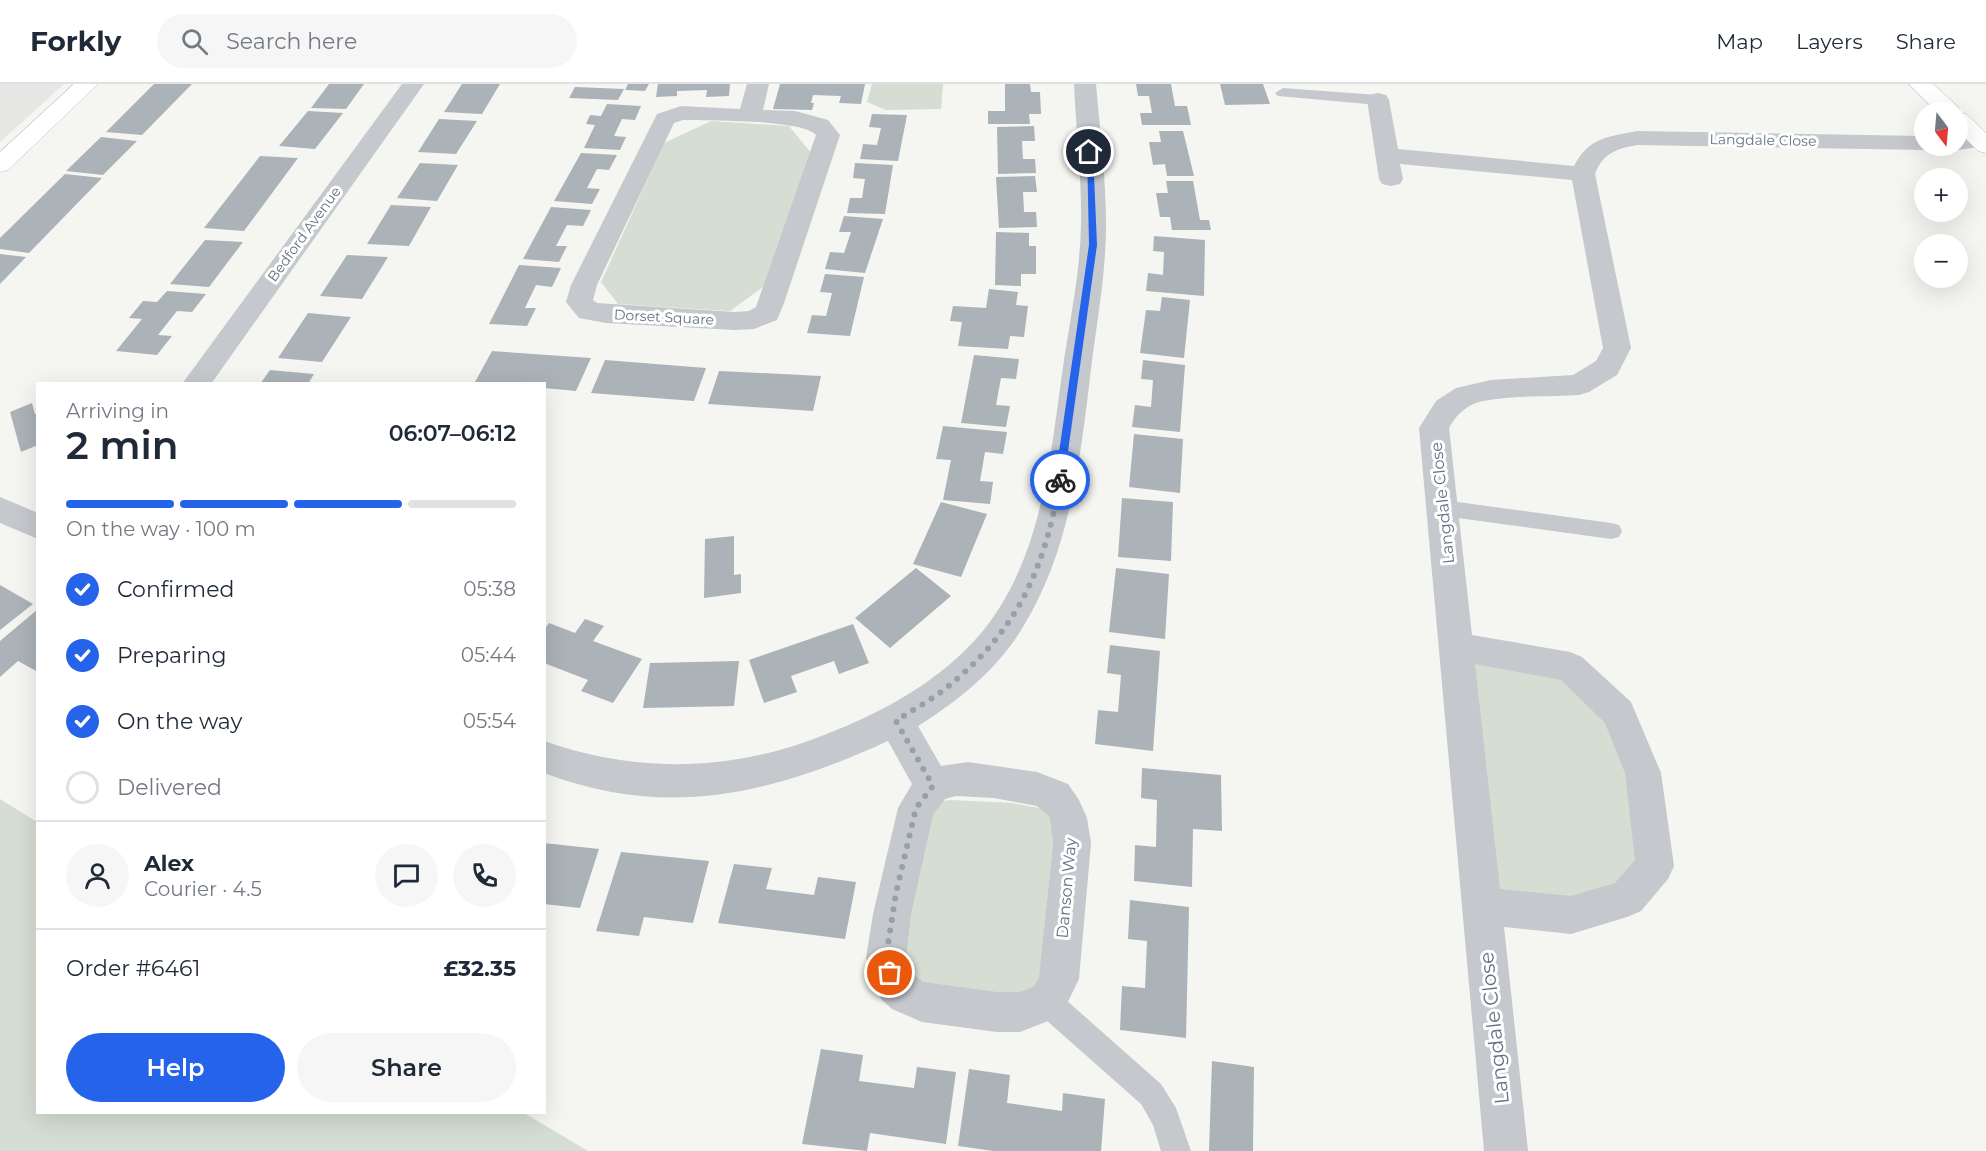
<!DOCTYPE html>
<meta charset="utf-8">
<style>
body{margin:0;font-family:Montserrat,sans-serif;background:#f6f6f7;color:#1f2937;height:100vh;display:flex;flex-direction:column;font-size:22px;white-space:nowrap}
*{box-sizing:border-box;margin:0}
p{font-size:20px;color:#747a83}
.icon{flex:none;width:33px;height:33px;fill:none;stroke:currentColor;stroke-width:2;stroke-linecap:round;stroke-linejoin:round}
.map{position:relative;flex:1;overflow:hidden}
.side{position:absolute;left:36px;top:298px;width:510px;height:732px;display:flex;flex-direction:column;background:#fff;border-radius:0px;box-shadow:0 6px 24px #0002}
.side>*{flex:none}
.needle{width:39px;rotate:164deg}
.tools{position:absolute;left:1914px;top:18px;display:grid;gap:12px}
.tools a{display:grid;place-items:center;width:54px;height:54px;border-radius:50%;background:#fff;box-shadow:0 6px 24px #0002;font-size:30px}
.pin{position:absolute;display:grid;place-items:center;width:51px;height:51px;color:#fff;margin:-26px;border:3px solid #fff;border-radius:50%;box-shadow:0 2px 6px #0007}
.courier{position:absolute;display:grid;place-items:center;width:60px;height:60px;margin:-30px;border:4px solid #2563eb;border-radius:50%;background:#fff;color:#222;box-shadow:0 2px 8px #0007}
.head em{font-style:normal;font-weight:600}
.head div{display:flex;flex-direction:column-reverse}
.head{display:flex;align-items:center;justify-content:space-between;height:102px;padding:0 30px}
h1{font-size:39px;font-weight:600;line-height:45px}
.bar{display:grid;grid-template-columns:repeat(4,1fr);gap:9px 6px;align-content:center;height:72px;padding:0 30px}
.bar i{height:8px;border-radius:4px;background:#e0e1e3}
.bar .selected{background:#2563eb}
.bar p{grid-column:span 4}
.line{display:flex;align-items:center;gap:15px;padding:0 30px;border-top:2px solid #e0e1e3}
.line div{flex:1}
.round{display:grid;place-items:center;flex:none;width:63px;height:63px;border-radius:32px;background:#f6f6f7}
ol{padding:0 30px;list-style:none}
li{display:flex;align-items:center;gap:18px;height:66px}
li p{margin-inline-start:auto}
li .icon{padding:6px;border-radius:50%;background:#2563eb;color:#fff;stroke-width:4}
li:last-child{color:#747a83}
li i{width:33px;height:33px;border:3px solid #e0e1e3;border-radius:50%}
.primary-button{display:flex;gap:12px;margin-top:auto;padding:12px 30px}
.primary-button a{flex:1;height:69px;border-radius:36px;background:#2563eb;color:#fff;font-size:24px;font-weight:600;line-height:69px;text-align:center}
.primary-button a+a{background:#f6f6f7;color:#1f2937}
header{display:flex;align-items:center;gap:36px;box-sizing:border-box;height:84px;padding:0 30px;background:#fff;border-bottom:2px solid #e0e1e3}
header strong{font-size:28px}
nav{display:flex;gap:33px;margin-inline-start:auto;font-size:21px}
.search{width:420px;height:54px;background:#f6f6f7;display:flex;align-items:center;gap:15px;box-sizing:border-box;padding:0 21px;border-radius:33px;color:#747a83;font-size:22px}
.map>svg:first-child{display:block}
</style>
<header>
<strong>Forkly</strong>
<div class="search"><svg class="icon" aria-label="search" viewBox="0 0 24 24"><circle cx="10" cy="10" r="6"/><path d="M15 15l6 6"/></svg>Search here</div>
<nav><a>Map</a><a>Layers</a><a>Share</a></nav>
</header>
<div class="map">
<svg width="1986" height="1067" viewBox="0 0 1986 1067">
<rect width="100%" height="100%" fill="#f5f6f2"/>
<path fill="#e6e7e5" d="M0,0h64l-64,58z"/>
<path fill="#d6ddd3" d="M872,0h71l-2,25 -55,1 -19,-8z
M711,37l78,5 23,28 -49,133 -33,24 -112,-7 -17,-22 63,-139z
M1455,562l115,21 49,46 36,153 -28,32 -146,8z
M0,715l37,23 1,291h486l64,38h-588z
M952,716l60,3 28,5 12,10 1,23 -14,145 -4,7 -102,-1 -30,-20 13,-109 10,-51 16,-11z"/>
<path fill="#abb2b8" d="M154,0h38l-50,51 -36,-3z
M329,0h35l-18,25 -35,-1z
M462,0h38l-18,30 -38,-2z
M628,0h21l-4,7 -20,-1z
M658,0h72l-1,12 -23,1 1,-7 -30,1v5l-21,1z
M780,0h85l-4,20 -22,-1 2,-7 -28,-1 -2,8h3l-2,7 -39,-1z
M1005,0h25l1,8h9l1,22h-12l1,10h-42v-13h17z
M1136,0h35l4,22h12l4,19h-49l-2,-12h12l-3,-17h-11z
M1220,0h43l7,20 -45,1z
M575,3l49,2 -6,11 -49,-2z
M607,20l34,2 -6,14 -13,-1 -8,17 12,1 -6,13 -36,-2 11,-23 -9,-1 4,-9 11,1z
M308,27l35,2 -28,36 -36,-3z
M872,30l35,1 -9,46 -38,-2 3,-15 14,1 4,-17 -12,-1z
M439,35l38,2 -21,33 -38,-2z
M1034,42l1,15h-13l1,18h12l1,14 -38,1 -1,-47z
M1159,47h24l11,45h-27l-2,-12 -12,1 -4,-23h12z
M101,53l36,4 -34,34 -37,-4z
M581,69l36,2 -8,15 -12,-1 -10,19 13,1 -8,15 -38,-3z
M260,72l38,2 -54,73 -40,-3z
M420,79l38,2 -21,36 -40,-3z
M855,79l38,2 -8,49 -38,-1 3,-15h12l3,-19 -12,-1z
M65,90l37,4 -73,75 -29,-4v-11z
M1035,92l2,16h-14l1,20h12l1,15 -38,1 -3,-51z
M1166,97h27l7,39h9l2,10h-39l-2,-13h-10l-4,-24h12z
M391,121l40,2 -22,39 -42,-2z
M551,123l40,3 -8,16 -16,-1 -11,21h11l-8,16 -36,-3z
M844,132l39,3 -18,54 -40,-4 5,-17 14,1 7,-21h-12z
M996,148l33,1v13h7v28h-15v12l-26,-1z
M1154,152l51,4 -1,56 -58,-5 2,-18 15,2 1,-23 -11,-1z
M205,156l38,2 -34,45 -39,-3z
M0,170l26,3 -26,27z
M347,171l41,2 -26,42 -42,-3z
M519,181l42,3 -9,19 -16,-2 -11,23h11l-9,18 -38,-2z
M825,190l39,3 -14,59 -43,-3 5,-18 14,1 6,-23 -12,-1z
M989,205l29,3 -2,13 12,1 -4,31 -14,-1 -2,13 -50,-3 4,-24 -12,-1 3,-15 33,2z
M167,207l39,3 -14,18 -15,-1 -19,24 14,1 -15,19 -41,-4 26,-32 -13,-1 14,-17 14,1z
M1162,213l28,3 -6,58 -44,-5 6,-43 14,1z
M308,229l43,4 -29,45 -44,-4z
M492,267l99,7 -15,33 -32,-3v-4l-69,-2z
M974,271l45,4 -3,20 -15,-1 -5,27 14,1 -4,21 -45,-4z
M605,276l101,8 -12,33 -103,-8z
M1143,276l42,5 -5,67 -48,-5 3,-22 16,2 2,-27 -12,-1z
M270,286l44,4 -6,10h-48z
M719,287l102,5 -8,35 -105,-7z
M32,319l3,11 3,-1v32l-17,7 -11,-40z
M943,342l64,6 -4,22 -18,-2 -5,29 13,1 -3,22 -47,-4 8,-40 -15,-1z
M1134,350l49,5 -3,54 -51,-6z
M1122,414l51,4 -2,59 -53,-4z
M941,418l46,12 -26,63 -48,-13z
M734,452v39l7,-1v19l-37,5 1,-59z
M916,484l35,28 -61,52 -35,-30z
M1116,484l53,6 -4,65 -56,-7z
M0,501l33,19 -33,26z
M38,525v63l-20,-11 -18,16v-36z
M585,535l19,7 -11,15 49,18 -29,44 -32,-12 7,-11 -44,-17v-33l5,-7 26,10z
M853,540l16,39 -30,11 -5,-13 -43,15 6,16 -33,11 -15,-43z
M1110,561l50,6 -7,100 -58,-7 3,-34 20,2 3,-37 -14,-2z
M739,577l-5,45 -91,2 7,-45z
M1142,684l79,7 1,56 -29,-2 -1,58 -58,-6 1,-36 21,2 1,-47 -16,-2z
M544,759l55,6 -19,59 -36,-4z
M621,768l88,9 -16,62 -49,-6 -5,19 -43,-5z
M734,780l38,4 -6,21 48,6 4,-18 38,5 -11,57 -127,-16z
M1130,816l59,7 -3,131 -66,-8 2,-44 23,2 2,-47 -19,-2z
M821,965l42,6 -4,26 55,7 3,-21 39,5 -10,72 -76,-11 -3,18 -65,-7z
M1212,977l42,6 -1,84h-44z
M969,985l41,6 -3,28 55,8 1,-18 42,6 -4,52h-107l-36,-5z"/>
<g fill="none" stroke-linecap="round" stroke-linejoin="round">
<g stroke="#b7bbc0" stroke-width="1">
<path id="secondary" d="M74,0h24l-90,86 -8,2v-20z
M1909,0h24l25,23 3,6 5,1 20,19v20l-8,-2 -20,-20v-19h-21z"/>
</g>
<path fill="#c5c8cc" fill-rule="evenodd" d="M1283,4l95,7 8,5 -8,5 -100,-9 -3,-3z
M1443,416l168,23 8,2 3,6 -3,6 -8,2 -168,-23 -7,-2 -4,-6 4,-6z
M1047,904l10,4 104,92 15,24 15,43h-30l-8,-26 -12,-21 -104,-92 -4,-10 4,-10z"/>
<path fill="#c5c8cc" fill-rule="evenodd" d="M402,0h22l-213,300h-29z
M747,0h22l-6,26 32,1 33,9 12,15 -56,168 -7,17 -23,9 -19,1 -129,-7 -27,-5 -13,-16 5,-17 86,-171 24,-8 59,3zM683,36c25,1 120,-1 133,15l-60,172 -7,4 -14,1 -138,-9 -4,-3 4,-15 77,-162z
M1074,0h22c4,47 10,94 10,141 0,46 -8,90 -14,136 -11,91 -20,186 -69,266 -26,43 -64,73 -105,99l23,40 27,-4 69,10 31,12 11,16 8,18 4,25 -12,136 -18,37 -41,16h-23l-75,-10 -30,-13 -11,-10 -15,-41 7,-44 25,-106 14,-24 -24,-43c-116,53 -220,79 -344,32v-32c88,31 179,31 267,-1 60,-22 120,-52 164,-100 68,-75 75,-184 89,-280 7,-45 16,-89 17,-135 1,-47 -5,-94 -7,-141zM956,712l38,2 43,8 13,11 3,26 -14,135 -6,9 -13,5h-23l-74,-10 -12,-10 -5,-14 5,-44 22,-99 12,-16z
M1378,9l8,2 3,5 9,49 176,17c15,-29 34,-29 63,-35l287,5v10h10l-10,4 -287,-5c-21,4 -34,8 -42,29l36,174 -14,27 -28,17 -10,3c-29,2 -77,0 -103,8 -13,5 -21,14 -27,25l23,207 98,17 12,5 49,45 30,71 13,93 -6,13 -27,32 -14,6 -56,17 -67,-7 24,224h-44l-65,-723 17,-27 20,-13 35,-8 82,-5 23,-14 7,-13 -31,-168 -172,-16 3,15 -3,5 -9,2 -9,-2 -3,-5 -12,-79 3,-5zM1475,580l86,16 44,43 20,50 10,87 -20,23 -44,13 -71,-7z
M1980,49l6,1v12l-28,4 -10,-4h10v-10z
M0,413l38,16v26l-38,-16z"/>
<use href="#secondary" fill="#fff" fill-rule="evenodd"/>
</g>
<path fill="#2563eb" d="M1087,66l6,2 4,93 -33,235 -4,3 -5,-3 34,-235z"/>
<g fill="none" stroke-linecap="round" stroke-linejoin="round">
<path stroke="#96a0aa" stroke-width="6" stroke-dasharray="0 10.8" d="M890,889l-4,-16 10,-64 20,-85 17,-22 -37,-65c16,-11 34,-20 50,-33 72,-57 99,-120 114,-208"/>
</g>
<g text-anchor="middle" stroke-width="6" stroke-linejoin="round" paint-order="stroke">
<g font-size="14" fill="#637284" stroke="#fff">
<text transform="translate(1763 56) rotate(1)" y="5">Langdale Close</text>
<text transform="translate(304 150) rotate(-54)" y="5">Bedford Avenue</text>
<text transform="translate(664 233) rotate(3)" y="5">Dorset Square</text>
</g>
<g font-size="16" fill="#637284" stroke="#fff">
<text transform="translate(1442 419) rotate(-96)" y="6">Langdale Close</text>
<text transform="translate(1066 804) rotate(-85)" y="6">Danson Way</text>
</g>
<g font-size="20" fill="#637284" stroke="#fff">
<text transform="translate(1494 944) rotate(-96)" y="7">Langdale Close</text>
</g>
</g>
</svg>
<div class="tools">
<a><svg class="needle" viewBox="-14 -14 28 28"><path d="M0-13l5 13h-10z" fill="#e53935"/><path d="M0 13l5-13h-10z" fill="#747a83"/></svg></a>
<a>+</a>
<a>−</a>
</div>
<div class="pin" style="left:890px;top:889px;background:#ea580c"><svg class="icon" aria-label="bag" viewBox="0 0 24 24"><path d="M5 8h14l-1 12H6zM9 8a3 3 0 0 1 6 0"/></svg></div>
<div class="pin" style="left:1089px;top:68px;background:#1f2937"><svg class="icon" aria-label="home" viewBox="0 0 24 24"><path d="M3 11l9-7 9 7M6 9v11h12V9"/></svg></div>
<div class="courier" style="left:1060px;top:396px"><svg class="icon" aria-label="bike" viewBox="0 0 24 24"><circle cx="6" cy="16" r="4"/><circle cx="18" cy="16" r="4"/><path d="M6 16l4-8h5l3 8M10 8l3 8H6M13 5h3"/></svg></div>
<section class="side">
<div class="head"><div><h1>2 min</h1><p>Arriving in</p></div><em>06:07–06:12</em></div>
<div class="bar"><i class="selected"></i><i class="selected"></i><i class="selected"></i><i></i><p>On the way · 100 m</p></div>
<ol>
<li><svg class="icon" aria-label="check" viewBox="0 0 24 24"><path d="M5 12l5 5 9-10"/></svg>Confirmed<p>05:38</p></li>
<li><svg class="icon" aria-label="check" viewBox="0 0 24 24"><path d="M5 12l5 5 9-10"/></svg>Preparing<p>05:44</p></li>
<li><svg class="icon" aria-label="check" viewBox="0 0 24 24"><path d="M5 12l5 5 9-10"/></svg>On the way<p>05:54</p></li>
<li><i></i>Delivered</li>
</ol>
<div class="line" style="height:108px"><a class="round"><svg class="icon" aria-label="person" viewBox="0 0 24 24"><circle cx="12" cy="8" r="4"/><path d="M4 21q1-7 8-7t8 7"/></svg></a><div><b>Alex</b><p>Courier · 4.5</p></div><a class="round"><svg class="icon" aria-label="chat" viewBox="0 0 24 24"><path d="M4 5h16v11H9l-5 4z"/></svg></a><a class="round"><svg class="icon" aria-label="phone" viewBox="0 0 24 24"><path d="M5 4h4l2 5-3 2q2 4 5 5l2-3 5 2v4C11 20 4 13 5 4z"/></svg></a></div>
<div class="line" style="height:78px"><div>Order #6461</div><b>£32.35</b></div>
<div class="primary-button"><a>Help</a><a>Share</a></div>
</section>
</div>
